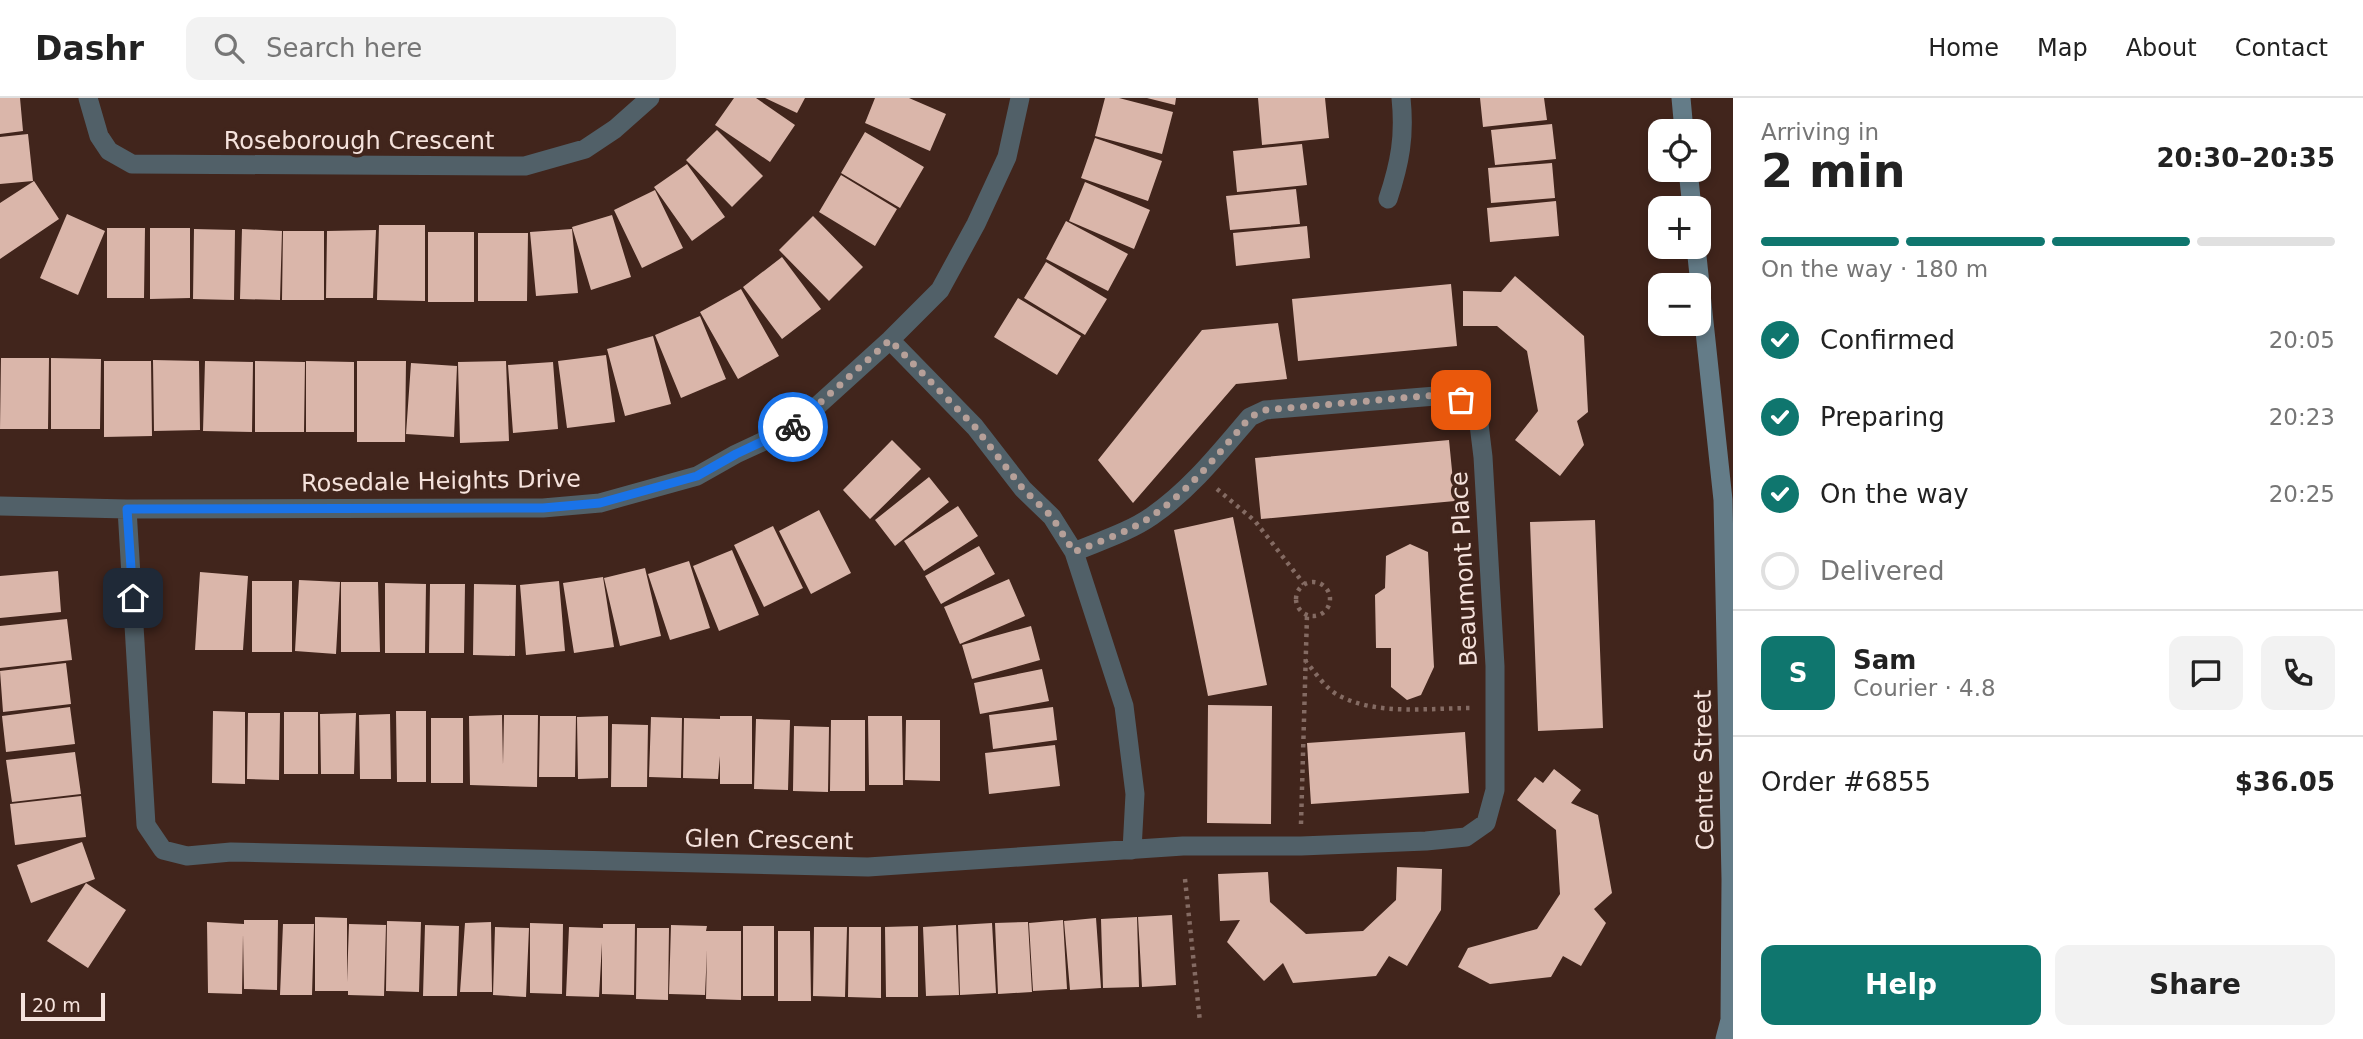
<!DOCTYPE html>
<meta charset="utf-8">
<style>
body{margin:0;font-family:"DejaVu Sans",sans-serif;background:#f2f2f2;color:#222;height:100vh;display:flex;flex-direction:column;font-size:26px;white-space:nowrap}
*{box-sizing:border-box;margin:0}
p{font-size:23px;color:#767676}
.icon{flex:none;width:38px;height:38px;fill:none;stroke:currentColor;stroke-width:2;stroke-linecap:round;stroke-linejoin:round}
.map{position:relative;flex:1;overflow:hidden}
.side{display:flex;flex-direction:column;background:#fff;width:630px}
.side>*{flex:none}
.fabs{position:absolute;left:1648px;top:21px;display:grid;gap:14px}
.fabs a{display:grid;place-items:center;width:63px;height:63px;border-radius:14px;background:#fff;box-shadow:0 4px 10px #0003;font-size:35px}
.scale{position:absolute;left:21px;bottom:18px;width:84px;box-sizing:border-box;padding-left:7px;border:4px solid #f5e2dc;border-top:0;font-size:19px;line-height:24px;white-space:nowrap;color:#f5e2dc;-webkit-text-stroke:5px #41251c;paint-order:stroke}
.pin{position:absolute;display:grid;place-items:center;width:60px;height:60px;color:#fff;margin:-30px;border-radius:14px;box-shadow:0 4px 10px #0006}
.courier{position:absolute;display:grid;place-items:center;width:70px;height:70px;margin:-35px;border:5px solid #1a73e8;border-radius:50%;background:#fff;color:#222;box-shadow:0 2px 9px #0007}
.overview em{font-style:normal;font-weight:800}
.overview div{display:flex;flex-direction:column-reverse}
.overview{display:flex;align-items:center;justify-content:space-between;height:119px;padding:0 28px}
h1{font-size:46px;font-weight:800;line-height:52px}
.bar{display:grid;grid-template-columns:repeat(4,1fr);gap:10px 7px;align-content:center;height:84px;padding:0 28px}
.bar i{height:9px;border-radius:5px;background:#e0e0e0}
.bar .selected{background:#0f766e}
.bar p{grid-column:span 4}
.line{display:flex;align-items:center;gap:18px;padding:0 28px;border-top:2px solid #e0e0e0}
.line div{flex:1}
.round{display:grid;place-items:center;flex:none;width:74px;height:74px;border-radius:14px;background:#f2f2f2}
ol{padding:0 28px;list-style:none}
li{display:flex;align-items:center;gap:21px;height:77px}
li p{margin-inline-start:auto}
li .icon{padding:7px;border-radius:50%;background:#0f766e;color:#fff;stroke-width:4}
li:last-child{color:#767676}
li i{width:38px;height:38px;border:4px solid #e0e0e0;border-radius:50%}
.cta{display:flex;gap:14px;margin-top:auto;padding:14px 28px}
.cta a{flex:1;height:80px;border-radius:14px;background:#0f766e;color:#fff;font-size:28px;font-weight:800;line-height:80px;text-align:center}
.cta a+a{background:#f2f2f2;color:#222}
header{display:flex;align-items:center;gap:42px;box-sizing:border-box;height:98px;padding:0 35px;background:#fff;border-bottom:2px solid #e0e0e0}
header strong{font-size:33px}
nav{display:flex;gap:38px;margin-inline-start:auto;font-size:24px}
.search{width:490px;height:63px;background:#f2f2f2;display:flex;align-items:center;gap:18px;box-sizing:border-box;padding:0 24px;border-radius:14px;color:#767676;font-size:26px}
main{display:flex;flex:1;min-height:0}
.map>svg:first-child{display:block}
</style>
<header>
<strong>Dashr</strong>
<div class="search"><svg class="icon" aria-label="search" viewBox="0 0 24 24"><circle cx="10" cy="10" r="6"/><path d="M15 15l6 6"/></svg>Search here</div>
<nav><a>Home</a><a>Map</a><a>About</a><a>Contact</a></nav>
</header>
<main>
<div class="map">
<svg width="1733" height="941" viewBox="0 0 1733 941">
<rect width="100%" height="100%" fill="#41251c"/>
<path fill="#dab6aa" d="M0,0h20l3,33 -23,3z
M734,0h22l39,27 -25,37 -55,-37z
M765,0h40l-8,15z
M875,0h34l37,16 -16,37 -65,-28z
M1105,0h14l54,14 -11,42 -67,-18z
M1147,0h29l-1,7z
M1258,0h67l4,40 -67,7z
M1480,0h64l3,22 -64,7z
M1552,26l4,35 -61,6 -4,-35z
M717,32l46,46 -31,31 -46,-47z
M865,34l59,35 -24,41 -59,-35z
M28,36l5,47 -33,3v-47z
M1095,40l67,23 -14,40 -67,-23z
M1302,46l5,41 -70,7 -4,-41z
M1552,65l3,35 -64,5 -3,-35z
M687,66l38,53 -33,24 -38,-54z
M841,77l56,34 -22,37 -56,-34z
M34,83l25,38 -59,40v-56z
M1085,84l65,28 -16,39 -65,-28z
M1296,91l4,35 -70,6 -4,-34z
M655,92l28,58 -41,20 -28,-58z
M1556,103l3,35 -69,6 -3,-34z
M67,116l38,17 -27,64 -38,-17z
M612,117l19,62 -40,13 -19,-63z
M813,118l50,51 -34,34 -50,-51z
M1066,123l62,33 -20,37 -62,-32z
M379,127h46v76l-48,-1z
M1307,128l3,32 -74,8 -3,-33z
M107,130h38l-1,70h-37z
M150,130h40v70l-40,1z
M194,131l41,1 -1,70 -41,-1z
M242,131l40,2 -2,69 -40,-1z
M572,131l6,64 -42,3 -6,-64z
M376,132l-3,68h-47l1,-67z
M283,133h41v69h-42z
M428,134h46v70h-46z
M478,135h50l-1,68h-49z
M782,159l39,52 -39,30 -39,-52z
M1046,164l61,37 -22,36 -61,-37z
M1515,178l69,60 4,76 -11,9 7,24 -24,31 -45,-36 23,-29 -11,-60 -30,-25h-34v-35l38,1z
M1451,186l6,62 -159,15 -6,-62z
M741,191l38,67 -41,23 -38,-67z
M1018,200l63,38 -24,39 -63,-38z
M700,218l26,63 -45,19 -26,-63z
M1278,225l9,56 -51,5 -103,119 -35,-43 104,-130z
M653,238l18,68 -46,12 -18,-67z
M606,257l9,67 -48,6 -9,-67z
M1,260h48l-1,71h-48z
M51,260l50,1 -1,70h-49z
M153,262l46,1 1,69 -46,1z
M104,263h47l1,75 -48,1z
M205,263l48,1 -1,70 -49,-1z
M255,263l50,1 -1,70h-49z
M306,263l48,1v70h-48z
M357,263h49l-1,81h-48z
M506,263l3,80 -49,2 -2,-81z
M553,264l5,67 -45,4 -5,-68z
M411,265l46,3 -3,71 -48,-3z
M892,342l29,29 -51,50 -27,-29z
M1449,342l6,61 -194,18 -6,-61z
M929,379l20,25 -54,44 -20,-26z
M958,408l20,30 -54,35 -20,-30z
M819,412l32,63 -40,21 -32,-63z
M1233,419l34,168 -59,11 -34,-166z
M1595,422l8,208 -65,3 -8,-209z
M773,428l30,62 -39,19 -30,-62z
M1410,446l18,8 6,115 -13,28 -14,5 -16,-13v-39h-15l-1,-53 10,-7 1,-32z
M979,448l16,28 -54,30 -16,-28z
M732,452l27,65 -40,16 -26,-65z
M689,463l21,67 -40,12 -22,-66z
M645,470l16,68 -41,10 -16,-68z
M58,473l3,41 -61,6v-42z
M200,474l48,4 -5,74h-48z
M603,479l11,70 -40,6 -11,-70z
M1009,481l16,37 -65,28 -16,-37z
M299,482l41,2 -4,72 -41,-3z
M252,483h40v71h-40z
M559,483l6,70 -39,4 -6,-70z
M341,484h37l2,70h-39z
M385,485l41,1 -1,69h-40z
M430,486h35l-1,69h-35z
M474,486l42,1 -1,71 -42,-1z
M67,521l5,41 -72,8v-42z
M1031,528l9,34 -68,19 -10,-34z
M66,565l5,41 -68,8 -3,-41z
M1042,571l7,32 -69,13 -6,-31z
M1208,607l64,1 -1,118 -64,-1z
M70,609l5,37 -69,8 -4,-36z
M1053,609l4,33 -64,9 -4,-34z
M213,613l32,1v72l-33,-1z
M396,613h30v71h-29z
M284,614h34v62h-34z
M248,615h32l-1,67 -32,-1z
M356,615l-2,61h-33l-1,-60z
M390,616l1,65h-31l-1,-64z
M502,617l1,50 1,-50h34l-1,72 -67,-2 -1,-69z
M540,618h36l-1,61h-36z
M608,618v62l-30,1 -1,-62z
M720,618h32v68h-32v-28l-2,23 -35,-1 1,-60 36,1z
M868,618h34l1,69h-34z
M651,619l31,1 -1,60 -32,-1z
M431,620h32v65h-32z
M756,621l34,1 -2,70 -34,-1z
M831,622h34v71h-35z
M906,622h34v61l-35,-1z
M612,626l36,1 -1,62h-36z
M794,628l35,1 -1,65 -35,-1z
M1465,634l4,61 -158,11 -4,-61z
M1055,647l5,41 -71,8 -4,-41z
M75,654l6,42 -69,8 -6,-42z
M1554,671l27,21 -10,13 27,12 14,78 -18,16 12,14 -25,43 -18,-10 -12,21 -61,7 -32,-17 10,-19 69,-19 23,-35 -4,-64 -39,-30 18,-23 8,6z
M81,698l5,41 -71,8 -5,-41z
M82,744l13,37 -64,24 -14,-38z
M1397,769l45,2 -1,41 -34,56 -18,-10 -13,20 -83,7 -10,-20 -19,18 -37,-39 13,-22 -20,1 -2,-47 50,-2 2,30 36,32 57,-3 33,-31z
M86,785l40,27 -38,58 -41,-27z
M1172,817l4,70 -34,2 -4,-70z
M315,819l32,1v64l2,-58 37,1 -2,71 -36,-1v-4h-33z
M1137,819l2,70 -36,1 -2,-69z
M1096,820l5,70 -31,2 -6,-69z
M244,822h34l-1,70 -33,-1 -1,-55 -1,60 -34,-1 -1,-71 37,2z
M1063,822l4,69 -34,2 -4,-68z
M387,823l34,1 -2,70 -33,-1z
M491,824l1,70h-32l5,-69z
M1028,824l4,70 -34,2 -3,-71z
M530,825l33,1 -1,70 -32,-1z
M992,825l4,70 -36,2 -2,-70z
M283,826h31l-2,71h-32z
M603,826h32l-1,71 -32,-1v-51l-3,54 -33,-1 3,-69 34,1z
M425,827l34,1 -2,70h-34z
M671,827l36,1 -1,5h35v69l-35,-1 1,-49 -2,45 -36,-1z
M956,827l3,70 -33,1 -3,-69z
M743,828h31v70h-31z
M918,828v71h-32l-1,-70z
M495,829l34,1 -3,69 -33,-2z
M814,829h33l-2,70 -32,-1z
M849,829h32v71l-33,-1z
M637,830h32l-1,72 -32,-1z
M778,833h32l1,70h-33z"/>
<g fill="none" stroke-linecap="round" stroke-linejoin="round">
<path stroke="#846b63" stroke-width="4.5" stroke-dasharray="3.5 5" stroke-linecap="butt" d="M1217,391l38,32 49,63
M1296 501a17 17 0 1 1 34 0a17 17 0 1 1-34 0Z
M1305,562c9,11 21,29 33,35 38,21 91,13 133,13
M1301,726l6,-209
M1185,781l15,143"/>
<path stroke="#516068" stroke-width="19" d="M88,0l11,38 10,15 23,13 393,2 60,-17 30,-20 35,-31
M1388,101c12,-36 17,-63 13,-101
M890,242l85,87 48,62 29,28 22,35 50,154 11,88 -3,56
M0,408l127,3 416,-1 57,-5 97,-27 39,-22 58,-27 96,-87 50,-50 36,-66 31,-67 13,-59
M127,411l19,316 17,25 24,6 44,-4 637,15 315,-21h118l125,-5 40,-4 20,-14 9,-33v-124l-12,-209 -5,-41 -17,-16 -13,-5 -183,15 -15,7c-30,35 -59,72 -98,99 -23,16 -52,25 -78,36"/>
<path stroke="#647c88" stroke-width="19" d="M1681,0l3,33
M1688,72l4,38
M1696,149l27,253 8,379 -1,141 -5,19"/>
</g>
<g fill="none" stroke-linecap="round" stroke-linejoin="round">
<path stroke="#b6a099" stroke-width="7" stroke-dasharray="0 12.6" d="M793,329l97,-87 85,87 48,62 29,28 22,35c26,-11 55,-20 78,-36 39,-27 68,-64 98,-99l15,-7 183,-16 13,6"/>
<path stroke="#1a73e8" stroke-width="9" d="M133,500l-6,-89 416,-1 57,-5 97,-27 39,-22 57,-27"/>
</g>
<g text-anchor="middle" stroke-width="7" stroke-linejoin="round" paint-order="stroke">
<g font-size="24" fill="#f5e2dc" stroke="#41251c">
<text x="359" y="51">Roseborough Crescent</text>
<text transform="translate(441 383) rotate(-1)" y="8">Rosedale Heights Drive</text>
<text transform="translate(1464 471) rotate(-93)" y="8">Beaumont Place</text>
<text transform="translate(1704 672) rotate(-91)" y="8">Centre Street</text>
<text transform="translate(769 742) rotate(1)" y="8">Glen Crescent</text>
</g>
</g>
</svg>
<div class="fabs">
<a><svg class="icon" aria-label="locate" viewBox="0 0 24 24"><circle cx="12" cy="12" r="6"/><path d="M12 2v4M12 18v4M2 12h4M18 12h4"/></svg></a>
<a>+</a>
<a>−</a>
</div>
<div class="scale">20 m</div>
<div class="pin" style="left:1461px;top:302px;background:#ea580c"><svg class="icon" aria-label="bag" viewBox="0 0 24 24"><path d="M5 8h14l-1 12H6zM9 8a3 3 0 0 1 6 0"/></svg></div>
<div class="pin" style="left:133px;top:500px;background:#1f2937"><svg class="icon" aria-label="home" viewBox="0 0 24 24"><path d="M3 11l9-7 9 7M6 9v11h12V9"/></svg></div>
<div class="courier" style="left:793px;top:329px"><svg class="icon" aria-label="bike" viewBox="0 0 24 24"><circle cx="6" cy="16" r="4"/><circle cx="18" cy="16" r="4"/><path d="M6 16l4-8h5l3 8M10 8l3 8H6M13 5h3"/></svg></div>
</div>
<section class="side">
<div class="overview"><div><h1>2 min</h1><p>Arriving in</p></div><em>20:30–20:35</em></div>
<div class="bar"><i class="selected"></i><i class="selected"></i><i class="selected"></i><i></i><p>On the way · 180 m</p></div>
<ol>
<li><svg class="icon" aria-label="check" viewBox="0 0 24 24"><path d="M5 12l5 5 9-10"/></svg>Confirmed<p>20:05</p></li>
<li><svg class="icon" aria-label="check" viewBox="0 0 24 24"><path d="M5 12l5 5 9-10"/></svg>Preparing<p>20:23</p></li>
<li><svg class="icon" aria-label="check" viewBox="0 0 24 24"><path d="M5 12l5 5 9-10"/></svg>On the way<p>20:25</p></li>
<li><i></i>Delivered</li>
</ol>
<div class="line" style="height:126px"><b class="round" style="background:#0f766e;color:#fff">S</b><div><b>Sam</b><p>Courier · 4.8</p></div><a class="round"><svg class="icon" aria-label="chat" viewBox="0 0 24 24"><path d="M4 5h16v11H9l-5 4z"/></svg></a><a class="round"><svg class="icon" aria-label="phone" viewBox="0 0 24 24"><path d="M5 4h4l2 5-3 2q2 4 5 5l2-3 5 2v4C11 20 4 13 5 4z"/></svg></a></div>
<div class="line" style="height:91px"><div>Order #6855</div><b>$36.05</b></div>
<div class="cta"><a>Help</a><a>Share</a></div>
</section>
</main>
